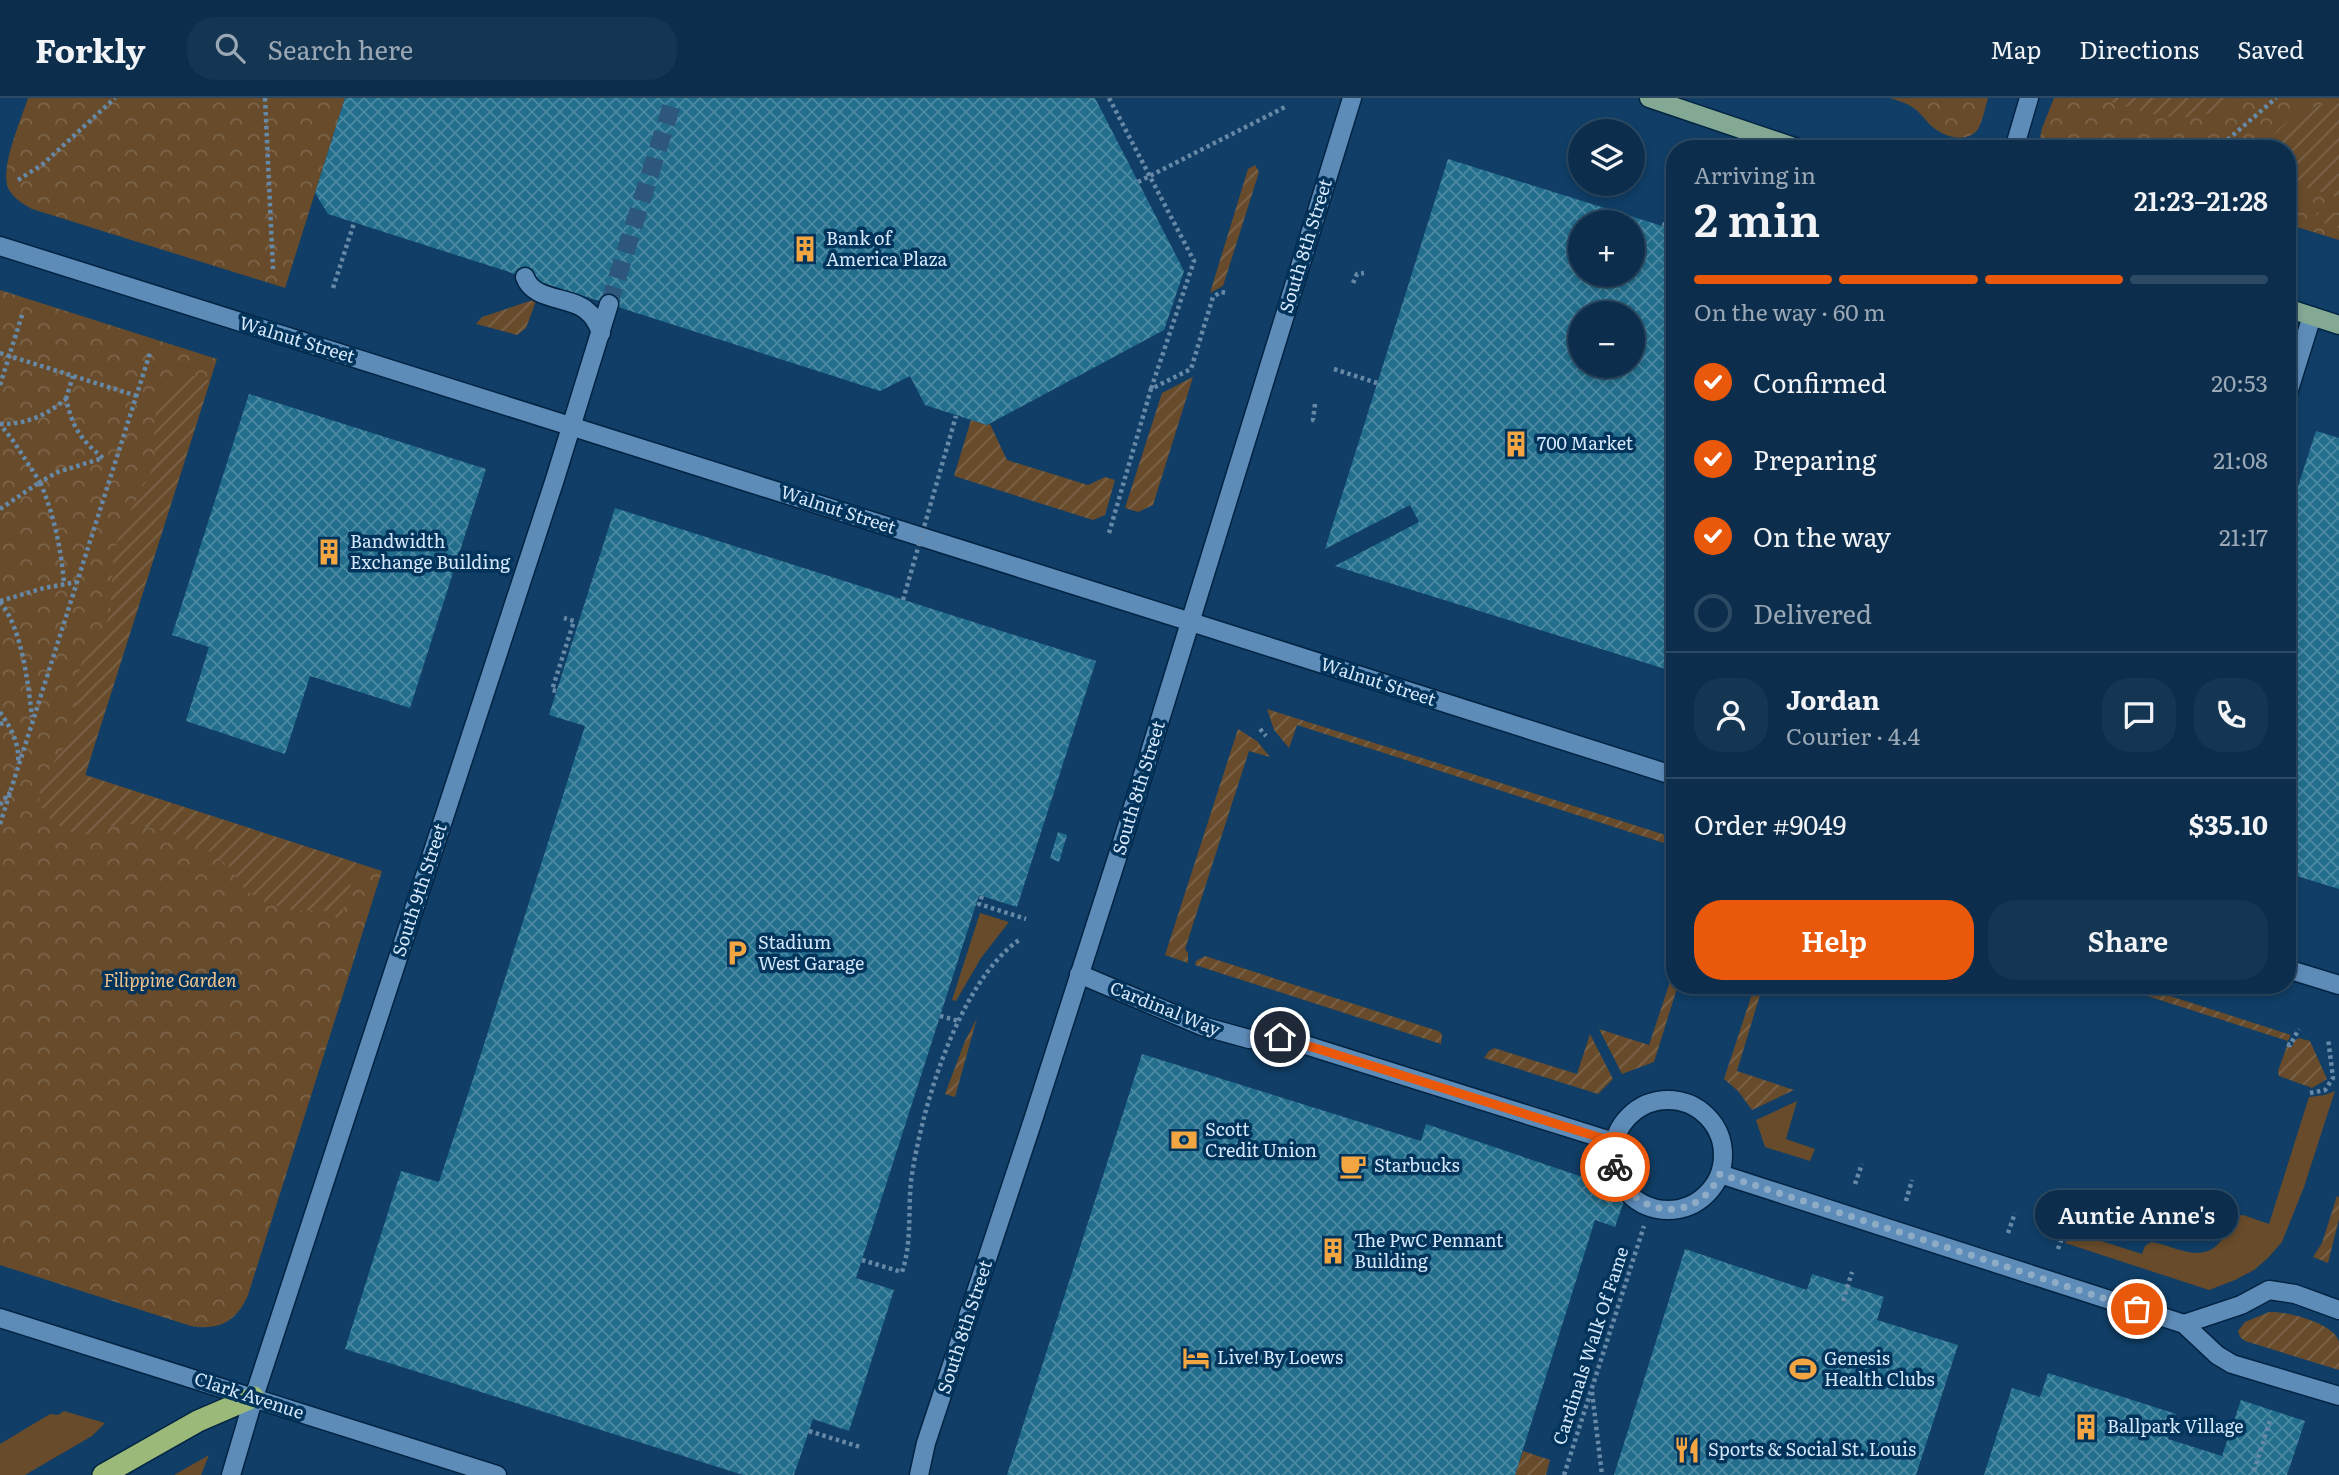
<!DOCTYPE html>
<meta charset="utf-8">
<style>
body{margin:0;font-family:Literata,serif;background:#153653;color:#f1f3f6;height:100vh;display:flex;flex-direction:column;font-size:26px;white-space:nowrap}
*{box-sizing:border-box;margin:0}
p{font-size:23px;color:#9aa8b5}
.icon{flex:none;width:38px;height:38px;fill:none;stroke:currentColor;stroke-width:2;stroke-linecap:round;stroke-linejoin:round}
.map{position:relative;flex:1;overflow:hidden}
.panel{position:absolute;left:1666px;top:42px;width:630px;height:854px;display:flex;flex-direction:column;background:#0c2e4c;border-radius:28px;box-shadow:0 4px 10px #0003,0 0 0 2px #2c4a64}
.panel>*{flex:none}
.buttons{position:absolute;left:1568px;top:21px;display:grid;gap:14px}
.buttons a{display:grid;place-items:center;width:77px;height:77px;border-radius:50%;background:#0c2e4c;box-shadow:0 4px 10px #0003,0 0 0 2px #2c4a64;font-size:35px}
.pin{position:absolute;display:grid;place-items:center;width:60px;height:60px;color:#fff;margin:-30px;border:4px solid #fff;border-radius:50%;box-shadow:0 2px 7px #0007}
.courier{position:absolute;display:grid;place-items:center;width:70px;height:70px;margin:-35px;border:5px solid #ea580c;border-radius:50%;background:#fff;color:#222;box-shadow:0 2px 9px #0007}
.bubble{position:absolute;height:49px;border-radius:24px;background:#0c2e4c;box-shadow:0 4px 10px #0003,0 0 0 2px #2c4a64;font-size:23px;font-weight:600;line-height:49px;text-align:center}
.overview em{font-style:normal;font-weight:600}
.overview div{display:flex;flex-direction:column-reverse}
.overview{display:flex;align-items:center;justify-content:space-between;height:119px;padding:0 28px}
h1{font-size:46px;font-weight:600;line-height:52px}
.bar{display:grid;grid-template-columns:repeat(4,1fr);gap:10px 7px;align-content:center;height:84px;padding:0 28px}
.bar i{height:9px;border-radius:5px;background:#2c4a64}
.bar .selected{background:#ea580c}
.bar p{grid-column:span 4}
.line{display:flex;align-items:center;gap:18px;padding:0 28px;border-top:2px solid #2c4a64}
.line div{flex:1}
.round{display:grid;place-items:center;flex:none;width:74px;height:74px;border-radius:28px;background:#153653}
ol{padding:0 28px;list-style:none}
li{display:flex;align-items:center;gap:21px;height:77px}
li p{margin-inline-start:auto}
li .icon{padding:7px;border-radius:50%;background:#ea580c;color:#fff;stroke-width:4}
li:last-child{color:#9aa8b5}
li i{width:38px;height:38px;border:4px solid #2c4a64;border-radius:50%}
.button{display:flex;gap:14px;margin-top:auto;padding:14px 28px}
.button a{flex:1;height:80px;border-radius:28px;background:#ea580c;color:#fff;font-size:28px;font-weight:600;line-height:80px;text-align:center}
.button a+a{background:#153653;color:#f1f3f6}
header{display:flex;align-items:center;gap:42px;box-sizing:border-box;height:98px;padding:0 35px;background:#0c2e4c;border-bottom:2px solid #2c4a64}
header strong{font-size:33px}
nav{display:flex;gap:38px;margin-inline-start:auto;font-size:24px}
.search{width:490px;height:63px;background:#153653;display:flex;align-items:center;gap:18px;box-sizing:border-box;padding:0 24px;border-radius:28px;color:#9aa8b5;font-size:26px}
.map>svg:first-child{display:block}
</style>
<header>
<strong>Forkly</strong>
<div class="search"><svg class="icon" aria-label="search" viewBox="0 0 24 24"><circle cx="10" cy="10" r="6"/><path d="M15 15l6 6"/></svg>Search here</div>
<nav><a>Map</a><a>Directions</a><a>Saved</a></nav>
</header>
<div class="map">
<svg width="2339" height="1377" viewBox="0 0 2339 1377">
<defs>
<pattern id="forest-crowns" width="20" height="18" patternUnits="userSpaceOnUse" patternTransform="scale(1.75)"><rect width="20" height="18" fill="#674b2b"/><path d="M2 6a3 3 0 1 1 6 0M12 15a3 3 0 1 1 6 0" fill="none" stroke="#7c654b"/></pattern>
<pattern id="garden-furrows" width="10" height="10" patternUnits="userSpaceOnUse" patternTransform="scale(1.75)"><rect width="10" height="10" fill="#674b2b"/><path d="M-1 1l2-2M0 10L10 0M9 11l2-2" fill="none" stroke="#7c654b"/></pattern>
<pattern id="building-cross-hatch" width="8" height="8" patternUnits="userSpaceOnUse" patternTransform="scale(1.75)"><rect width="8" height="8" fill="#226e8c"/><path d="M0 0l8 8M0 8l8-8" fill="none" stroke="#4c8aa3"/></pattern>
</defs>
<rect width="100%" height="100%" fill="#103e66"/>
<path fill="#674b2b" d="M980,815l29,9 -28,36 -25,43 -4,-1z
M2335,993l-31,96 -22,55 -14,16 -14,12 -19,10 -26,10 -144,-47 8,-11 69,22 3,-8 6,-4c23,3 50,23 69,0 6,-7 7,-17 12,-25l11,-2 26,9 40,-127 16,-2z
M1797,1003l-11,38 29,10 -5,12 -45,-14 -9,-27z
M64,1313l41,12 -13,13 -67,39h-25v-31l50,-30 8,1z
M209,1357l-8,20h-27z"/>
<path fill="url(#forest-crowns)" d="M28,0h317l-60,190 -253,-79c-9,-5 -19,-11 -24,-21 -8,-21 13,-68 20,-90z
M1890,0h98c-3,10 -5,22 -10,31 -10,14 -32,9 -44,-1 -7,-5 -12,-14 -19,-19 -7,-6 -16,-8 -25,-11z
M2054,0h285v142l-52,-16v-75h-249l4,-21z
M0,192l217,69 -132,416 297,96 -134,424c-11,26 -29,36 -57,31l-191,-61z"/>
<path fill="url(#garden-furrows)" d="M2105,0h134c-33,24 -67,23 -104,11 -10,-3 -23,-6 -30,-11z
M2339,4v96l-52,-17v-32h-21c11,-28 44,-46 73,-47z
M1255,67l4,7 -36,114 -13,7 38,-124z
M2317,114l22,7v9l-25,-8z
M533,202l3,1 -10,27 -9,7 -41,-11 6,-7z
M183,275l27,8 -125,394 272,88 -17,57 -14,-9 -35,-1 -23,-6 -23,-14 -15,-23 -27,-20 -34,-15 -36,-8 -26,3 -12,7h-19l-23,-11 -14,-19 2,-23 32,-47 5,-59 5,-17 16,-20 11,-23 4,-65 8,-23 33,-63 -1,-45 9,-25z
M1193,279l-40,128 -15,7 -13,-4 37,-115z
M971,322l16,5 3,-1 17,36 81,25 17,-8 10,3 -10,35 -12,5 -139,-44z
M1267,611l408,129v3l-8,3 -370,-119 -8,23 -15,-18z
M1238,631l19,12 13,16 -21,-6 -64,198 3,4v10l-23,-8z
M1205,858l233,75 4,3 -1,10 -246,-79 1,-4z
M1675,869v18h3l-24,77 -32,12 -23,-45 50,16z
M1755,887h8l-26,86 57,19 -42,20 -14,-19 -14,-12z
M2113,887h23l155,50 -3,6z
M977,920l-22,79 -10,-3 20,-53z
M1590,936l23,45 -15,15 -114,-36 5,-7 5,-3 83,26z
M2299,940l11,3 17,38 -15,9 -33,-12 -1,-5 9,-25 5,1 2,-6z
M2337,1098l2,1v22l-11,44 -15,-6 9,-14z
M2269,1214c17,-1 66,11 70,30 0,8 0,19 0,28l-94,-29 -5,-4 -2,-6 7,-9z
M1523,1353l27,9 -4,15h-31z"/>
<path fill="url(#building-cross-hatch)" fill-rule="evenodd" d="M345,0h750l89,173 -20,59 -177,95 -62,-20 -15,-29 -30,15 -552,-177 -13,-21z
M1448,61l227,71v442l-340,-106 84,-44 -9,-17 -85,44zM1580,124h53v53h-53zM1580,215h53v53h-53z
M249,296l237,75 -76,239 -100,-32 -25,78 -99,-33 23,-74 -37,-12z
M2316,333l23,7v451l-52,-16v-353z
M615,410l481,153 -79,246 -38,-12 -123,383 38,12 -45,141 -36,-12 -19,56h-51l-398,-126 56,-178 38,11 35,-106 111,-350 -36,-11z
M1058,734l9,3 -8,27 -9,-4z
M1142,956l279,87 5,-17 201,68 -12,35 -20,-7 -80,255h-508z
M1685,1151l122,41 5,-16 72,23 -7,23 81,25 -42,130h-302z
M2048,1275l128,41 -8,25 54,17 19,-56 64,21 -18,54h-303l28,-87 28,9z"/>
<g fill="none" stroke-linecap="round" stroke-linejoin="round">
<path stroke="#2d577c" stroke-width="18" stroke-dasharray="18 9" stroke-linecap="butt" d="M609,206l65,-206"/>
<g stroke="#022442" stroke-width="21">
<path id="lane" d="M525,179c8,24 44,19 61,33 8,6 12,14 15,23
M2287,298l25,-80
M1079,876l123,52 47,13 31,-2 334,105
M1613 1057a55 55 0 1 1 110 0a55 55 0 1 1-110 0Z
M1720,1076l464,150 33,31 15,9 107,32
M2184,1226l57,-19 28,-15 26,4 44,16"/>
</g>
<g stroke="#022442" stroke-width="21">
<path id="street" d="M2014,51l15,-51
M0,148l1191,376
M231,1377l23,-78"/>
</g>
<g stroke="#022442" stroke-width="21">
<path id="secondary" d="M1191,524l484,154
M2287,871l52,16
M0,1220l497,157
M254,1299l301,-918 54,-175
M919,1377l7,-32 107,-323 92,-287 227,-735"/>
</g>
<g stroke="#022442" stroke-width="21">
<path id="primary" d="M1649,0l151,51
M2287,210l52,17"/>
</g>
<g stroke="#022442" stroke-width="24">
<path id="highway" d="M103,1377l95,-54 56,-24"/>
</g>
<path stroke="#6789a8" stroke-width="4.5" stroke-dasharray="3.5 3.5" stroke-linecap="butt" d="M265,0l8,171
M1109,0l85,163 -43,128
M2217,51l59,-51
M18,82l25,-16 72,-66
M1138,84l147,-75
M1664,128l6,-21
M1353,185l4,-9 7,-1
M333,190l21,-65
M0,255l137,43
M1334,271l43,14
M0,287l23,-73
M66,301l7,-23
M1315,306l-2,16 4,2
M0,326c27,0 45,-8 66,-25 7,29 14,40 37,59l-45,14 -18,10 -26,-40 -14,-18
M0,411l40,-27c14,33 21,66 24,101
M1109,435l42,-144 40,-20 22,-72 8,-5 6,1
M0,503l44,-13 33,-6
M0,504c22,26 28,81 32,115
M556,593l-4,-1 22,-69 -10,-3
M0,614c11,16 20,32 18,52
M0,626l7,-2
M1260,631l6,7
M0,707l10,-13
M0,726l150,-471
M982,798l-3,8 47,15
M940,918l19,5
M2287,946l3,1 9,-16
M2310,995l15,-3 8,-12 -5,-40
M1855,1086l7,-20
M1906,1103l6,-21
M2008,1135l7,-20
M2058,1151l7,-20
M862,1162l40,12c10,-29 6,-61 9,-91 10,-71 47,-198 108,-241
M1843,1203l9,-29
M1592,1294l10,83
M809,1333l51,16
M2254,1373l17,-54
M1564,1377l80,-249"/>
<use href="#lane" stroke="#5e8cb9" stroke-width="18"/>
<use href="#street" stroke="#5e8cb9" stroke-width="18"/>
<use href="#secondary" stroke="#5e8cb9" stroke-width="18"/>
<use href="#primary" stroke="#83a893" stroke-width="18"/>
<use href="#highway" stroke="#9bba79" stroke-width="21"/>
<path stroke="#6789a8" stroke-width="4.5" stroke-dasharray="3.5 3.5" stroke-linecap="butt" d="M903,502l53,-184"/>
</g>
<g fill="none" stroke-linecap="round" stroke-linejoin="round">
<path stroke="#8facc7" stroke-width="7" stroke-dasharray="0 12.6" d="M1615,1069c12,42 68,59 97,21 3,-4 5,-10 8,-14l417,135"/>
<path stroke="#ea580c" stroke-width="9" d="M1280,939l334,105 1,25"/>
</g>
<defs>
<g id="building-bare" transform="scale(2.1)"><path d="M-4-6H4V6H1V3H-1V6H-4ZM-2.5-4.3h1.7v1.8h-1.7ZM.8-4.3h1.7v1.8H.8ZM-2.5-1h1.7V.8h-1.7ZM.8-1h1.7V.8H.8Z" fill="#f2a541" stroke="#02335a" stroke-width="2.5" paint-order="stroke"/></g>
<g id="parking-bare" transform="scale(2.1)"><path d="M-3.5-5.5H1a3.5 3.5 0 0 1 0 7H-1V5.5H-3.5ZM-1-3.4V-.6H.8a1.4 1.4 0 0 0 0-2.8Z" fill="#f2a541" stroke="#02335a" stroke-width="2.5" paint-order="stroke"/></g>
<g id="bank-bare" transform="scale(2.1)"><path d="M-6-4H6V4H-6ZM0-2.3a2.3 2.3 0 1 0 0 4.6a2.3 2.3 0 1 0 0-4.6Z" fill="#f2a541" stroke="#02335a" stroke-width="2.5" paint-order="stroke"/></g>
<g id="cafe-bare" transform="scale(2.1)"><path d="M-5.5-4.5H6V0H3Q3 3.5 0 3.5H-2.5Q-5.5 3.5-5.5 0ZM3-3.2v2h1.7v-2ZM-6 4.5H4V6H-6Z" fill="#f2a541" stroke="#02335a" stroke-width="2.5" paint-order="stroke"/></g>
<g id="hotel-bare" transform="scale(2.1)"><path d="M-6-4.5h1.5V1H6V5H4.5V3h-9V5H-6ZM-4 0a1.8 1.8 0 1 1 3.6 0ZM.5 0V-2.5h3Q6-2.5 6 0Z" fill="#f2a541" stroke="#02335a" stroke-width="2.5" paint-order="stroke"/></g>
<g id="stadium-bare" transform="scale(2.1)"><path d="M0-5a6.5 5 0 1 0 0 10a6.5 5 0 1 0 0-10ZM-3.5-1.8h7v3.6h-7Z" fill="#f2a541" stroke="#02335a" stroke-width="2.5" paint-order="stroke"/></g>
<g id="restaurant-bare" transform="scale(2.1)"><path d="M-5-6h1v4h1v-4h1v4h1v-4h1v5L-1.5 .5V6h-2V.5L-5-1ZM5-6V6H3V1.5H1.5Q1.5-4 5-6Z" fill="#f2a541" stroke="#02335a" stroke-width="2.5" paint-order="stroke"/></g>
</defs>
<g fill-rule="evenodd">
<use href="#building-bare" x="805" y="151"/>
<use href="#building-bare" x="1516" y="346"/>
<use href="#building-bare" x="329" y="454"/>
<use href="#parking-bare" x="737" y="855"/>
<use href="#bank-bare" x="1184" y="1042"/>
<use href="#cafe-bare" x="1353" y="1068"/>
<use href="#building-bare" x="1333" y="1153"/>
<use href="#hotel-bare" x="1196" y="1260"/>
<use href="#stadium-bare" x="1803" y="1271"/>
<use href="#building-bare" x="2086" y="1329"/>
<use href="#restaurant-bare" x="1687" y="1352"/>
</g>
<g text-anchor="middle" stroke-width="7" stroke-linejoin="round" paint-order="stroke">
<g font-size="18" fill="#d4e7fb" stroke="#02335a" text-anchor="start">
<text x="826" y="147">Bank of<tspan x="826" dy="21">America Plaza</tspan></text>
<text x="1537" y="352">700 Market</text>
<text x="350" y="450">Bandwidth<tspan x="350" dy="21">Exchange Building</tspan></text>
<text x="758" y="851">Stadium<tspan x="758" dy="21">West Garage</tspan></text>
<text x="1205" y="1038">Scott<tspan x="1205" dy="21">Credit Union</tspan></text>
<text x="1374" y="1074">Starbucks</text>
<text x="1354" y="1149">The PwC Pennant<tspan x="1354" dy="21">Building</tspan></text>
<text x="1217" y="1266">Live! By Loews</text>
<text x="1824" y="1267">Genesis<tspan x="1824" dy="21">Health Clubs</tspan></text>
<text x="2107" y="1335">Ballpark Village</text>
<text x="1708" y="1358">Sports &amp; Social St. Louis</text>
</g>
<g font-size="18" fill="#d4e7fb" stroke="#02335a">
<text transform="translate(1306 148) rotate(-73)" y="6">South 8th Street</text>
<text transform="translate(297 242) rotate(17)" y="6">Walnut Street</text>
<text transform="translate(838 412) rotate(18)" y="6">Walnut Street</text>
<text transform="translate(1378 584) rotate(18)" y="6">Walnut Street</text>
<text transform="translate(1139 690) rotate(-73)" y="6">South 8th Street</text>
<text transform="translate(420 792) rotate(-72)" y="6">South 9th Street</text>
<text transform="translate(1165 911) rotate(22)" y="6">Cardinal Way</text>
<text transform="translate(965 1229) rotate(-72)" y="6">South 8th Street</text>
<text transform="translate(1591 1248) rotate(-72)" y="6">Cardinals Walk Of Fame</text>
<text transform="translate(249 1298) rotate(18)" y="6">Clark Avenue</text>
</g>
<g font-size="18" font-style="italic" fill="#f8c58d" stroke="#02335a">
<text x="170" y="889">Filippine Garden</text>
</g>
</g>
</svg>
<div class="buttons">
<a><svg class="icon" aria-label="layers" viewBox="0 0 24 24"><path d="M12 4l9 5-9 5-9-5zM3 14l9 5 9-5"/></svg></a>
<a>+</a>
<a>−</a>
</div>
<div class="pin" style="left:2137px;top:1211px;background:#ea580c"><svg class="icon" aria-label="bag" viewBox="0 0 24 24"><path d="M5 8h14l-1 12H6zM9 8a3 3 0 0 1 6 0"/></svg></div>
<div class="pin" style="left:1280px;top:939px;background:#1f2937"><svg class="icon" aria-label="home" viewBox="0 0 24 24"><path d="M3 11l9-7 9 7M6 9v11h12V9"/></svg></div>
<div class="courier" style="left:1615px;top:1069px"><svg class="icon" aria-label="bike" viewBox="0 0 24 24"><circle cx="6" cy="16" r="4"/><circle cx="18" cy="16" r="4"/><path d="M6 16l4-8h5l3 8M10 8l3 8H6M13 5h3"/></svg></div>
<div class="bubble" style="left:2035px;top:1092px;width:203px">Auntie Anne's</div>
<section class="panel">
<div class="overview"><div><h1>2 min</h1><p>Arriving in</p></div><em>21:23–21:28</em></div>
<div class="bar"><i class="selected"></i><i class="selected"></i><i class="selected"></i><i></i><p>On the way · 60 m</p></div>
<ol>
<li><svg class="icon" aria-label="check" viewBox="0 0 24 24"><path d="M5 12l5 5 9-10"/></svg>Confirmed<p>20:53</p></li>
<li><svg class="icon" aria-label="check" viewBox="0 0 24 24"><path d="M5 12l5 5 9-10"/></svg>Preparing<p>21:08</p></li>
<li><svg class="icon" aria-label="check" viewBox="0 0 24 24"><path d="M5 12l5 5 9-10"/></svg>On the way<p>21:17</p></li>
<li><i></i>Delivered</li>
</ol>
<div class="line" style="height:126px"><a class="round"><svg class="icon" aria-label="person" viewBox="0 0 24 24"><circle cx="12" cy="8" r="4"/><path d="M4 21q1-7 8-7t8 7"/></svg></a><div><b>Jordan</b><p>Courier · 4.4</p></div><a class="round"><svg class="icon" aria-label="chat" viewBox="0 0 24 24"><path d="M4 5h16v11H9l-5 4z"/></svg></a><a class="round"><svg class="icon" aria-label="phone" viewBox="0 0 24 24"><path d="M5 4h4l2 5-3 2q2 4 5 5l2-3 5 2v4C11 20 4 13 5 4z"/></svg></a></div>
<div class="line" style="height:91px"><div>Order #9049</div><b>$35.10</b></div>
<div class="button"><a>Help</a><a>Share</a></div>
</section>
</div>
